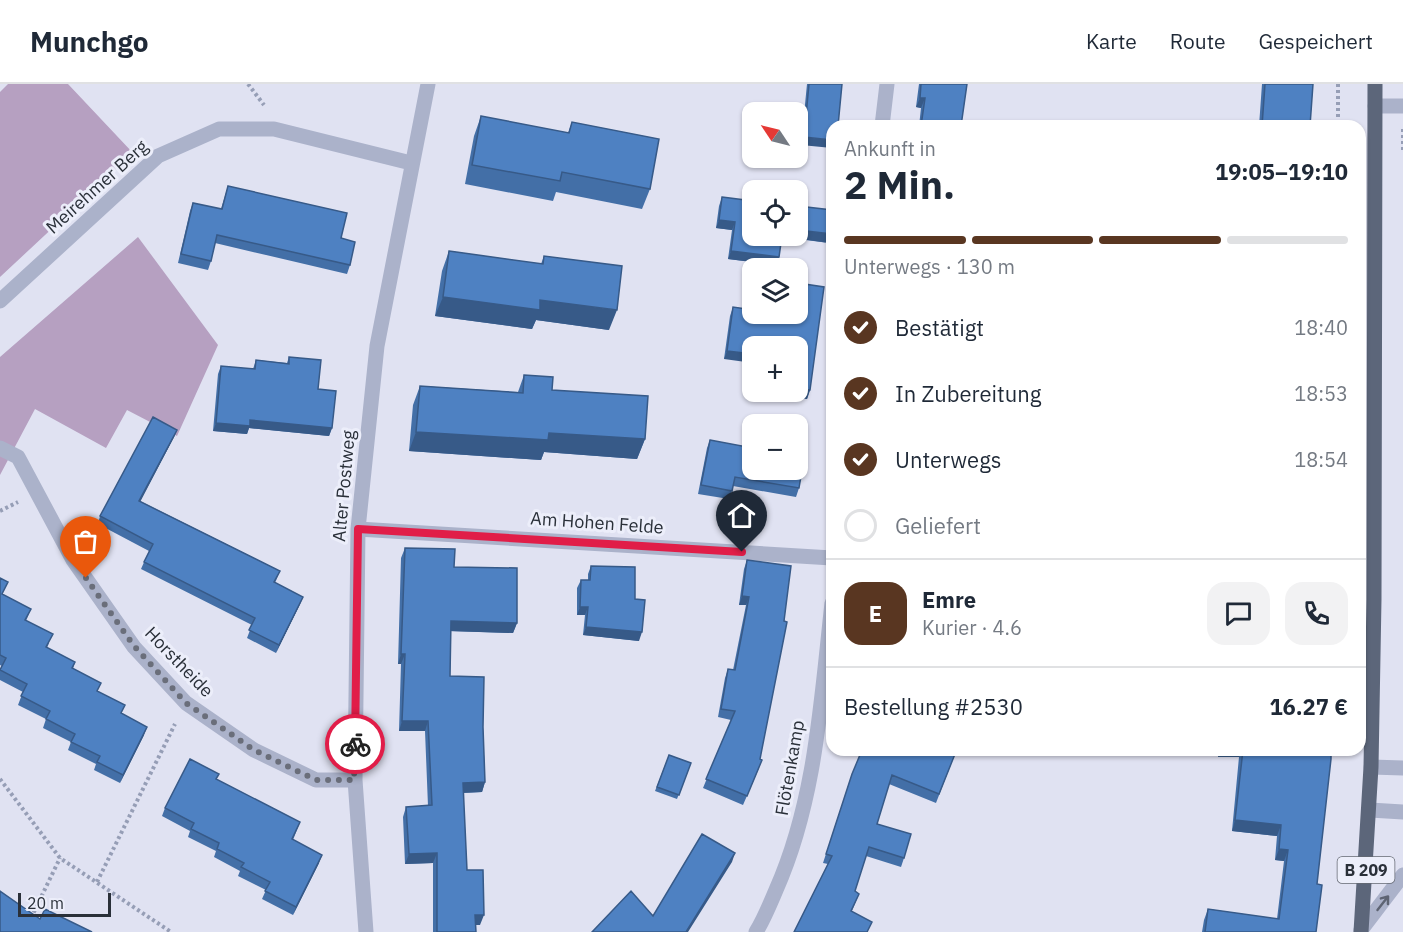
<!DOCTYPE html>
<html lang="de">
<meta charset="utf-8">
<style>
body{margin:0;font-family:"IBM Plex Sans",sans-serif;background:#f2f2f3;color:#1f2937;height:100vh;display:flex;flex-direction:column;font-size:22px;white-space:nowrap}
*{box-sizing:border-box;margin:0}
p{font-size:20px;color:#747a83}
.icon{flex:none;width:33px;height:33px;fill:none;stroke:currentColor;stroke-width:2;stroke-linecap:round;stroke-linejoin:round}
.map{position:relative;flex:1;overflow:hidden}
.sheet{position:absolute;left:826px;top:36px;width:540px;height:636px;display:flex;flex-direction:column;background:#fff;border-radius:18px;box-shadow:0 2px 4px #0004}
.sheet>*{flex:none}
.needle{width:39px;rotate:305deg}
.controls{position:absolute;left:742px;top:18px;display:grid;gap:12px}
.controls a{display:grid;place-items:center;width:66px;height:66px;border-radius:12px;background:#fff;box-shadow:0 2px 4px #0004;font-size:30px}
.scale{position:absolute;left:18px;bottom:15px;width:93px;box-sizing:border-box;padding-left:6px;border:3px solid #2a3039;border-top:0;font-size:16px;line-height:21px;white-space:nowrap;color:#2a3039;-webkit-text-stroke:4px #eceefa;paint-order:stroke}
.pin{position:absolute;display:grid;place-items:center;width:51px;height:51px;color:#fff;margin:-62px -26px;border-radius:50% 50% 50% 0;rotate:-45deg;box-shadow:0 0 6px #0007}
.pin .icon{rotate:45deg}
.courier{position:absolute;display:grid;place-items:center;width:60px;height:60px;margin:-30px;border:4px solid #e11d48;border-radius:50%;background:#fff;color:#222;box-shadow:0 2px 8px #0007}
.summary em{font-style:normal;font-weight:700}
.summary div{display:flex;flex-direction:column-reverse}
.summary{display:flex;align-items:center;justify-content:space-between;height:102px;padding:0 18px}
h1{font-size:39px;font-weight:700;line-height:45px}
.bar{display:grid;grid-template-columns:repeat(4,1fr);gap:9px 6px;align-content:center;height:72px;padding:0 18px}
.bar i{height:8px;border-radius:4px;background:#e0e1e3}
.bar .current{background:#593621}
.bar p{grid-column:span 4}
.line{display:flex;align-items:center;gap:15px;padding:0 18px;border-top:2px solid #e0e1e3}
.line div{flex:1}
.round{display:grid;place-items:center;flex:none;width:63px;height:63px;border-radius:18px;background:#f2f2f3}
ol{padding:0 18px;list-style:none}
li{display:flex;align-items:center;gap:18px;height:66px}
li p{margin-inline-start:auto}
li .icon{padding:6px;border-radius:50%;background:#593621;color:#fff;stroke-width:4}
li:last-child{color:#747a83}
li i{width:33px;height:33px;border:3px solid #e0e1e3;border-radius:50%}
header{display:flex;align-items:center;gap:36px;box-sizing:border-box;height:84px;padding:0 30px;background:#fff;border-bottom:2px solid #e0e1e3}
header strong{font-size:28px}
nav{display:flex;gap:33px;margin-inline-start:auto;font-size:21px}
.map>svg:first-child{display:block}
</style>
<header>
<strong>Munchgo</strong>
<nav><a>Karte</a><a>Route</a><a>Gespeichert</a></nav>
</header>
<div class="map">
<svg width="1403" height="848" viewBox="0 0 1403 848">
<rect width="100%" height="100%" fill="#e0e2f2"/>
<path fill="#b6a0c1" d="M8,0h60l65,69 -133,124v-185z
M138,153l80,108 -41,91 -50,-26 -21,38 -71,-39 -35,66v-118z"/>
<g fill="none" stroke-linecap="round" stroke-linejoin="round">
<path stroke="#969eb6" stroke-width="4" stroke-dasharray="3 3" stroke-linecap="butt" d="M248,0l16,21
M1338,0v42
M1403,45v24
M0,427l18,-9
M0,695l60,79 111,74
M97,798l78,-158
M31,834l29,-60"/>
<path stroke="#abb2ca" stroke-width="15" d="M1375,22h28
M882,42l5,-42
M0,217l158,-145 61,-27h55l137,34
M0,364l18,9 55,103 61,87 52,56 68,47 62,30h39
M358,445l474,29
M1371,683l32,1
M1370,726l33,2
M1361,846l42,-55
M366,848l-11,-152 3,-251 19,-183 51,-262
M756,848c8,-13 14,-28 20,-42 40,-90 45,-190 56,-287"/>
<path stroke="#5c667a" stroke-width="15" d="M1361,848l10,-165 3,-168 1,-515"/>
</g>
<path fill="#436fa7" d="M807,0h35l-41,61z
M919,0h48l-6,42h-42l2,-18 -5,-1z
M1262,0h51l-3,42h-51z
M481,32l87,17 4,-11 78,67 -8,20 -86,-17 -3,9 -88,-17 9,-48z
M228,102l113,52 9,27 -3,9 -132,-31 -4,18 -3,9 -30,-7 12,-52 3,-8 28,6z
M722,113l76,39 31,7 -47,-6 -3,20 -3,8 -48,-6 4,-29 -16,-2 3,-22z
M449,167l92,13 3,-8 65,74 -73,-10 -4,9 -97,-13 7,-45z
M733,223l49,8v-1h16l12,76 -3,9 -36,-5v-2h27v-46l-74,13 6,-43z
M289,273l29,32 14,39 -3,8 -80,-8 -2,6 -34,-3 5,-57 3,-8 32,3 3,-9 31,3z
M524,291l121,64 -8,20 -93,-7 -3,8 -132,-9 4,-46 7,-19 98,6z
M177,346l-3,7 -34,64 140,70 -5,12 28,14 -3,7 -24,49 -29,-15 5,-13 -111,-56 8,-18 -51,-27 2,-8z
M710,356l89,48 -3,9 -63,-11 -4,13 -31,-5 9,-46z
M405,464l49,19 63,56 -4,10 -62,-2 -1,45 33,51 2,55 -3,10 -19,1 4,77 13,55h-4v7h-43v-69l-28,1 -2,-47 3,-10 22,-1 -3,-75h-26l2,-67h-3l3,-106z
M747,476l13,199 -1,9 -16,37 -40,-17 28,-68 -13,-3 7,-39 3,-9 5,1 13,-65h-7l5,-36z
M591,482l44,33 4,42 -56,-6 2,-20h-8v-27l4,-8h7v-6z
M0,494l3,17 28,14 -5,12 23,22 -2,5 28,14 -2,7 71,66 -24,48 -26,-13 2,-6 -28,-14 3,-8 -28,-14 3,-9 -28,-14 5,-13 -23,-12v-10l2,-4 -2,-1z
M1218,666h113l-14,134 -1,48h-114l2,-12 4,-11 69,10 7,-58 -9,-1 2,-24 -45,-5 7,-74h-21z
M955,670l-19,49 -47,-19 -12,40 27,34 -3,9 -35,-11 -11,35 4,3 -7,17 -58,21 34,-68 -5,-1 26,-80z
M669,671l22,8 -14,36 -22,-8z
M216,695l84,43 -7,18 26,23 -26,52 -31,-16 4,-9 -28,-14 2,-5 -26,-14 2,-6 -28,-14 2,-6 -28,-15 3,-8z"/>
<path fill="#375a88" d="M920,14h5l-4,10 -5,-1z
M804,53l28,3v8l-31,-3z
M719,136l16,2 -3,8 -16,-2z
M798,146l34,4 -3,9 -49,-7h18z
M731,167l48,6 -3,8 -48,-6z
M443,213l97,3 77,10 -8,20 -73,-10 -4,9 -97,-13z
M727,267l26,3v9l-29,-4z
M798,305l12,1 -3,9 -36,-5 1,-2h26z
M250,336l82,8 -3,8 -80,-8 -2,6 -34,-3 3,-8z
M177,346l-3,7 -37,71 2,-7z
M416,348l133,1 96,6 -8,20 -93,-7 -3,8 -132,-9z
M742,512l7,1 -3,8h-7z
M303,513l-3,7 -24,49 3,-8z
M580,523h8l-3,8h-8z
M451,537l66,2 -4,10 -66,-2z
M586,543l56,5 -3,9 -56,-6z
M401,570h4l-4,10h-3z
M402,637h26l-3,10h-26z
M147,643l-3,8 -24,48 3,-8z
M1221,666h21l-3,7h-21z
M485,698l-3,10 -23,1 4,-10z
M1235,736l46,5 -4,11 -45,-5z
M1279,765l9,1 -4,11 -9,-1z
M437,769l-4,10 -28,1 4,-10z
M735,769l-3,9 -44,70h-2z
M322,771l-3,8 -26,52 3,-8z
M475,831h9l-4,10h-9z"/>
<path fill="#4e81c2" stroke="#375a88" stroke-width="1.5" d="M809,0h33l-4,42h-6v14l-28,-3z
M921,0h46l-6,42h-40l4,-28h-5z
M1265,0h48l-3,42h-48z
M481,32l88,17 3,-11 87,17 -9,50 -88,-17 -2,9 -88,-16z
M228,102l119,27 -6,25 14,4 -5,23 -133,-30 -6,26 -30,-7 12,-51 29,6z
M722,113l31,4v35h29l-3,21 -48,-6 4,-29 -16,-2z
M798,122l34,4v24l-34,-4z
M449,167l94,13 1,-8 78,10 -5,44 -77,-10v10l-97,-13z
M798,199l26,4 -14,103 -12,-1v-43h-45v8l-26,-3 6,-44 20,3v4h20l11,1v-1h14z
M289,273l32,3 -3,29 18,2 -4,37 -82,-8v6l-34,-3 5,-57 34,3 1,-9 33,4z
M524,291l29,2 -1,13 96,6 -3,43 -96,-6 -1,7 -132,-8 4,-46 103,7z
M153,333l24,13 -38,71 141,70 -6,11 29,15 -24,48 -30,-15 6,-12 -111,-56 9,-18 -53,-28z
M710,356l43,8v22h45v-24l8,1 -7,41 -64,-11 -3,14 -31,-6z
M405,464l50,1 -1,18 63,1v55l-66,-2 -1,55 34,1 -1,50 2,55 -22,1 4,87h16l1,45h-9l1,17h-39v-79l-28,1 -3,-47 26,-2 -4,-84h-26l3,-67h-4z
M747,476l44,6 -7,55 3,1 -27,137 2,1 -15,36 -41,-17 29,-68 -14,-2 7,-40 7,1 14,-73 -7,-1z
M591,482l44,1v32l10,1 -3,32 -56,-5 2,-20h-8l1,-27h9z
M0,494l8,4 -6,12 29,15 -6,11 28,14 -7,13 29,15 -3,6 29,15 -4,8 28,14 -4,8 26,14 -24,48 -26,-13 3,-6 -29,-14 4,-8 -29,-15 4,-8 -29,-15 6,-12 -27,-14 6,-12 -6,-3z
M862,666h83l10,4 -16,40 -47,-19 -15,49 34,10 -7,24 -35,-11 -14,44 4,3 -8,17 21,11 -5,10h-73l38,-76 -6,-2 26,-80z
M1243,666h88v9l-14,125 5,1 -6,47h-111l3,-23 71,10 9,-69 -9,-1 2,-24 -46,-5z
M669,671l22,8 -12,32 -22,-8z
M190,675l29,15 -3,5 84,43 -8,17 30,16 -26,52 -31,-16 5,-9 -29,-15 3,-4 -27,-14 2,-6 -28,-14 3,-6 -29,-15z
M702,750l33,19 -49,79h-94l39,-41 22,25z
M0,807l40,28 5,-10 47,23h-92z"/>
<defs><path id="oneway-shaft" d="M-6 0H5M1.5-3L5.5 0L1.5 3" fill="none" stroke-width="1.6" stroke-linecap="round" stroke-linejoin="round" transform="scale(1.5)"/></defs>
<use stroke="#5e6473" href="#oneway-shaft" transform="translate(1383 819) rotate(-52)"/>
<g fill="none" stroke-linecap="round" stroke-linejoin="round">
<path stroke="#6a6e7a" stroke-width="6" stroke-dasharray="0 10.8" d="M86,494l48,68 52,57 68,47 62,30h38l1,-36"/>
<path stroke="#e11d48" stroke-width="8" d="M355,660l3,-215 384,23"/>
</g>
<g text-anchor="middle" stroke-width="6" stroke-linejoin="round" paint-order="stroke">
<rect fill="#eceefa" stroke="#646973" stroke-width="1.5" x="1337.5" y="773" width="57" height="26" rx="4.5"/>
<g font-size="16" font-weight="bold" fill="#2a3039">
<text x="1366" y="792">B 209</text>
</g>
<g font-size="18" fill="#2a3039" stroke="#eceefa">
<text transform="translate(97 103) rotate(-42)" y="6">Meirehmer Berg</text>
<text transform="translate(344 402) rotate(-85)" y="6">Alter Postweg</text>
<text transform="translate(597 439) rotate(4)" y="6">Am Hohen Felde</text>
<text transform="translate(179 578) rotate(46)" y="6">Horstheide</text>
<text transform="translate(790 684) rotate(-80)" y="6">Flötenkamp</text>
</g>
</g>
</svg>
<div class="controls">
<a><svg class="needle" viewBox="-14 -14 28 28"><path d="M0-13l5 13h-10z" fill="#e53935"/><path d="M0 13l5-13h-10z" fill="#747a83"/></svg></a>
<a><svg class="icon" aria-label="locate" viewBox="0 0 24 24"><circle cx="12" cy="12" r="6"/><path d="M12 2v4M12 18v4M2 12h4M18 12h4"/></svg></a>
<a><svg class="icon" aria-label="layers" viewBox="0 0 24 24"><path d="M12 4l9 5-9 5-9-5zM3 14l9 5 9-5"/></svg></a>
<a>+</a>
<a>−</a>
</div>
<div class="scale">20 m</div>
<div class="pin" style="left:86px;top:494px;background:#ea580c"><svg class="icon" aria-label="bag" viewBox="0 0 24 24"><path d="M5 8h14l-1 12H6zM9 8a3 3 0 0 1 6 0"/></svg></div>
<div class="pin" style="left:742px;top:468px;background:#1f2937"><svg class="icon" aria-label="home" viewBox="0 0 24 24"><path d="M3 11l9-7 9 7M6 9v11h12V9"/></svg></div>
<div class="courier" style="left:355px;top:660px"><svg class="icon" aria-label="bike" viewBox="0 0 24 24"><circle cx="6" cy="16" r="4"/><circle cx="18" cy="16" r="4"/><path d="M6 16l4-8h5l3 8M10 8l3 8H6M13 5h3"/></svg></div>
<section class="sheet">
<div class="summary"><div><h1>2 Min.</h1><p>Ankunft in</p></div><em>19:05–19:10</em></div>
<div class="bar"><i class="current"></i><i class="current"></i><i class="current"></i><i></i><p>Unterwegs · 130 m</p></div>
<ol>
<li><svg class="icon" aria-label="check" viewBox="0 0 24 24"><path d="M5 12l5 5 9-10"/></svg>Bestätigt<p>18:40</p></li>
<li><svg class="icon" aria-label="check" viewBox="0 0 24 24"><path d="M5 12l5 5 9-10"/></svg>In Zubereitung<p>18:53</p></li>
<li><svg class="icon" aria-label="check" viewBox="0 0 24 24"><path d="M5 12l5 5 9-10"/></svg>Unterwegs<p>18:54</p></li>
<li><i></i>Geliefert</li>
</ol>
<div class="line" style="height:108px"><b class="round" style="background:#593621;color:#fff">E</b><div><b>Emre</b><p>Kurier · 4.6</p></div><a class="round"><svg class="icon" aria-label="chat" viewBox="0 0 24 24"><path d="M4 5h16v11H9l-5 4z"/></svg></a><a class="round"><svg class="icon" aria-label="phone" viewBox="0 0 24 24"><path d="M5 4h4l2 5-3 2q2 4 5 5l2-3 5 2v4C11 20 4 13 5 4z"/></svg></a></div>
<div class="line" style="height:78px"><div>Bestellung #2530</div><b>16.27 €</b></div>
</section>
</div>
